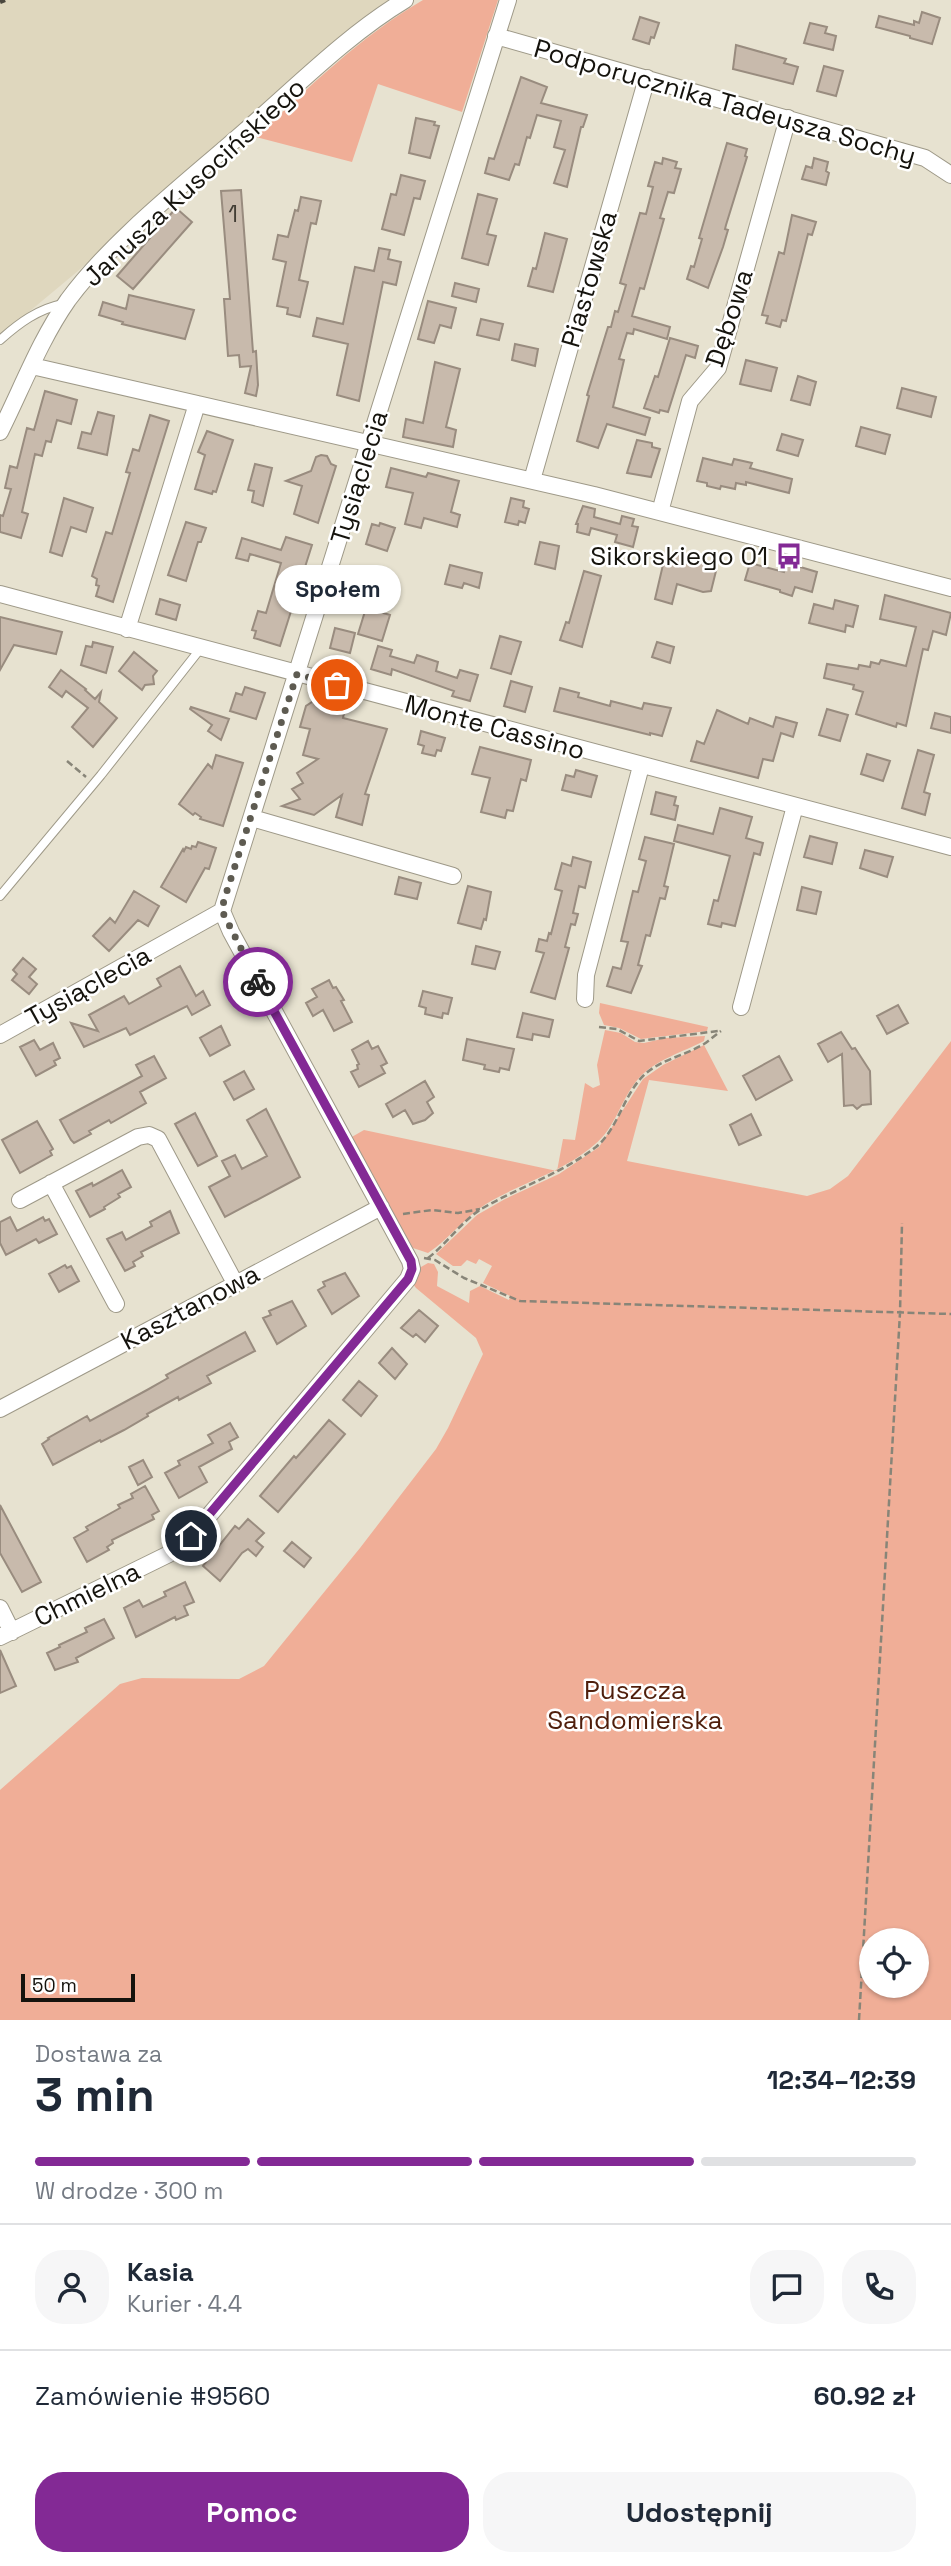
<!DOCTYPE html>
<html lang="pl">
<meta charset="utf-8">
<style>
body{margin:0;font-family:"Space Grotesk",sans-serif;background:#f6f6f7;color:#1f2937;height:100vh;display:flex;flex-direction:column;font-size:26px;white-space:nowrap}
*{box-sizing:border-box;margin:0}
p{font-size:23px;color:#747a83}
.icon{flex:none;width:38px;height:38px;fill:none;stroke:currentColor;stroke-width:2;stroke-linecap:round;stroke-linejoin:round}
.map{position:relative;height:2020px;overflow:hidden}
.panel{display:flex;flex-direction:column;background:#fff;flex:1}
.panel>*{flex:none}
.buttons{position:absolute;left:859px;top:1928px;display:grid;gap:14px}
.buttons a{display:grid;place-items:center;width:70px;height:70px;border-radius:50%;background:#fff;box-shadow:0 2px 5px #0004;font-size:35px}
.scale{position:absolute;left:21px;bottom:18px;width:114px;box-sizing:border-box;padding-left:7px;border:4px solid #15130d;border-top:0;font-size:19px;line-height:24px;white-space:nowrap;color:#15130d;-webkit-text-stroke:5px #fff;paint-order:stroke}
.pin{position:absolute;display:grid;place-items:center;width:60px;height:60px;color:#fff;margin:-30px;border:4px solid #fff;border-radius:50%;box-shadow:0 2px 7px #0007}
.courier{position:absolute;display:grid;place-items:center;width:70px;height:70px;margin:-35px;border:5px solid #832995;border-radius:50%;background:#fff;color:#222;box-shadow:0 2px 9px #0007}
.bubble{position:absolute;height:49px;border-radius:24px;background:#fff;box-shadow:0 2px 5px #0004;font-size:23px;font-weight:700;line-height:49px;text-align:center}
.head em{font-style:normal;font-weight:700}
.head div{display:flex;flex-direction:column-reverse}
.head{display:flex;align-items:center;justify-content:space-between;height:119px;padding:0 35px}
h1{font-size:46px;font-weight:700;line-height:52px}
.bar{display:grid;grid-template-columns:repeat(4,1fr);gap:10px 7px;align-content:center;height:84px;padding:0 35px}
.bar i{height:9px;border-radius:5px;background:#e0e1e3}
.bar .on{background:#832995}
.bar p{grid-column:span 4}
.line{display:flex;align-items:center;gap:18px;padding:0 35px;border-top:2px solid #e0e1e3}
.line div{flex:1}
.round{display:grid;place-items:center;flex:none;width:74px;height:74px;border-radius:28px;background:#f6f6f7}
.cta{display:flex;gap:14px;margin-top:auto;padding:14px 35px}
.cta a{flex:1;height:80px;border-radius:28px;background:#832995;color:#fff;font-size:28px;font-weight:700;line-height:80px;text-align:center}
.cta a+a{background:#f6f6f7;color:#1f2937}
.map>svg:first-child{display:block}
</style>
<div class="map">
<svg width="951" height="2020" viewBox="0 0 951 2020">
<rect width="100%" height="100%" fill="#e7e2d0"/>
<path fill="#dfd7be" d="M0,0h388l-56,44 -137,119 -117,108 -78,65z"/>
<path fill="#f0ae97" fill-rule="evenodd" d="M423,0h75l-36,112 -84,-28 -26,78 -96,-25c52,-49 105,-101 167,-137z
M600,1003l108,24 -1,4 -66,8 -22,-11 -15,-3 -5,-12z
M605,1030l16,3 14,9 9,1 22,-5 39,-2 -1,5c-21,11 -49,19 -65,37 -18,20 -23,50 -45,67 -34,29 -72,37 -108,59 -22,14 -37,35 -58,49l-15,-5 -63,-110 14,-8 193,41 6,-32 12,1 10,-57 8,5 7,-3 -3,-20z
M951,1041v979h-951v-230l120,-106 22,-6 97,1 25,-13 96,-118 76,-99 12,-21 35,-74 -7,-16 -60,-50 -3,-4 8,-17 7,-4 6,1 4,8 -1,14 32,17 1,-12 10,-5 29,14 1,-4 -27,-13 9,-17 -13,-7 -3,5 -9,-4 -6,6h-8l-17,-12 41,-39 28,-16 54,-25 40,-27 44,-68 20,-14 41,-20 24,46 -79,-11 -22,81 180,35 23,-7 18,-13zM872,1941h45v45h-45z"/>
<path fill="#c8baac" stroke="#998c7f" stroke-width="2" d="M922,12l18,6 -8,26 -22,-6v-2l-34,-9 3,-11 35,9v-4l5,2z
M640,17l19,6 -5,15 -3,-1 -2,7 -16,-5z
M810,23l17,4 -2,6 11,3 -3,14 -29,-7z
M736,45l50,14 -2,4 14,4 -5,17 -60,-15z
M824,66l19,5 -7,25 -19,-5z
M521,77l26,10 -6,16 46,12 -4,12h-2l-14,60 -13,-4 11,-33 -11,-3 7,-26 -24,-6 -7,23 -3,-1 -8,28 -4,-1 -6,16 -24,-7 4,-15 5,1z
M416,118l19,4 -1,3 5,1 -9,32 -21,-5z
M727,143l20,6 -2,7 2,1 -21,68 -1,4 3,1 -5,17 -15,41 -21,-9 4,-13 3,1 8,-28 -3,-1z
M663,158l14,4 -2,6 6,1 -7,24 -6,-1 -8,26 4,1 -20,70 -4,-1 -8,28 38,11 -3,12 -33,-10 -1,5 -6,-1 -8,26 5,1 -11,47 37,11 -5,17 -38,-11 -9,24 -21,-7 12,-45 -2,-1 21,-68h3l4,-16 3,1 8,-27 -6,-2 20,-70 6,1 7,-27 -5,-1 7,-24 7,2z
M814,158l14,4 -2,9 3,2 -3,12 -24,-6 4,-13 6,2z
M401,175l24,6 -5,18 -6,-1 -10,37 -22,-6 9,-35 5,1z
M241,190l12,162 3,-1 2,34 -2,11 -11,-3 6,-27 -11,1 -1,-12 -11,1 -4,-57h6l-9,-108z
M478,194l19,5 -10,35 9,2 -8,29 -26,-7z
M301,197l20,4 -5,23 -5,-1 -12,57 9,2 -8,35 -13,-3 1,-6 -11,-2 9,-44 -13,-3 5,-24 10,2 7,-27 3,1z
M176,208l16,14 -59,67 -16,-13z
M792,215l24,7 -4,13 -4,-1 -22,87 -4,-1 -2,7 -14,-4 2,-7 -6,-1 17,-63 5,2z
M545,233l22,6 -14,53 -25,-6 5,-18 3,1z
M379,248l11,2 -2,9 13,3 -5,23 -13,-3 -24,119 -22,-6 11,-51 -35,-8 4,-18 26,6 12,-57 19,4z
M455,283l24,6 -3,13 -24,-6z
M129,295l65,15 -9,29 -63,-15 1,-2 -24,-7 4,-13 23,7z
M428,301l28,7 -5,20 -11,-3 -6,18 -16,-4z
M481,319l22,5 -4,16 -22,-5z
M670,338l28,8 -3,12 -9,-3 -18,57 -8,-2 -1,3 -15,-5 11,-32 3,1z
M515,344l23,5 -3,17 -23,-6z
M746,360l31,8 -6,23 -31,-7z
M435,362l25,7 -14,58 10,3 -3,17 -50,-10 3,-18 17,4z
M798,376l18,6 -6,23 -19,-5z
M902,388l34,9 -5,20 -34,-9z
M45,391l32,9 -6,24 -14,-4 -6,22 -5,-1 -4,15 -7,-2 -13,58 6,2 -7,24 -21,-6v-17l3,1 8,-27 -6,-1 5,-22 7,2 10,-40 7,2z
M98,412l16,4 -7,39 -29,-7 4,-16 9,2z
M150,415l19,6 -56,181 -17,-6 3,-10 -3,-1 1,-6 -5,-3 14,-44 6,2 18,-61 -4,-1 7,-23 6,2z
M861,427l29,8 -5,19 -29,-8z
M207,431l26,9 -17,52 -3,-1 -1,3 -17,-5 10,-34 -7,-3z
M782,434l21,6 -5,16 -21,-6z
M637,440l15,3v4l8,2 -9,28 -24,-4z
M321,455l6,1 4,8 5,2 -18,57 -24,-9 8,-28 -16,-5 25,-10 5,-14z
M703,458l29,7 2,-6 18,4 -2,5 42,11 -3,14 -43,-11v3l-10,-2 -1,6 -14,-3 -1,3 -13,-3v-3l-10,-2z
M255,464l17,4 -9,38 -11,-4 2,-11 -6,-1z
M391,468l35,9 2,-4 31,8 -8,31 9,3 -3,12 -33,-9 -3,10 -16,-4 8,-31 -27,-6z
M64,498l29,10 -7,24 -15,-5 -9,29 -12,-4z
M511,498l13,3 -1,6 6,2 -4,14 -6,-2 -1,4 -13,-3z
M583,506l12,3 -1,8 26,7 2,-8 12,3 -2,7 6,1 -5,20 -18,-5 2,-7 -26,-7 -2,7 -12,-3 1,-8h-2z
M186,522l20,6 -5,14h-3l-12,39 -18,-6z
M380,523l15,5 -8,23 -21,-7 6,-20 7,2z
M286,537l26,8 -32,101 -26,-8 2,-7 -4,-1 6,-19 8,2 15,-50 -31,-9 -2,7 -12,-3 6,-20 39,12z
M540,542l19,4 -4,23 -20,-5z
M666,552l24,6 1,-2 24,9 -1,6h2l-5,20 -8,1 -26,-8 -5,20 -17,-5z
M750,563l34,9 3,-9 30,9 -5,20 -17,-5 -3,9 -12,-4v-2l-35,-10z
M450,565l32,8 -3,15 -15,-5 -2,5 -17,-4z
M584,571l17,5 -19,71 -22,-7 6,-18 3,1z
M885,595l66,18 -5,22 -13,-4 -5,19 -5,-1 -17,77 -9,-3 -1,4 -40,-13 7,-22 -10,-3 1,-4 -30,-7 3,-14 31,5 1,-4 11,2 1,-5 8,2 2,-4 25,6 10,-39 -36,-8z
M160,599l20,6 -4,15 -20,-6z
M835,600l23,6 -5,21 -7,-2 -1,7 -36,-9 5,-19 19,5z
M366,608l24,7 -8,26 -24,-7z
M0,617l62,15 -6,22 -42,-9 -14,25z
M335,628l20,5 -5,20 -20,-5z
M500,636l21,6 -10,32 -20,-6z
M93,642l20,5 -7,26 -25,-8 5,-19 6,1z
M657,642l17,5 -4,16 -18,-6z
M378,646l14,4 -2,6 24,7 3,-8 21,7 -2,9 21,7 3,-8 18,5 -8,26 -18,-5 2,-5 -62,-22 -1,6 -20,-6z
M134,652l23,19 -4,5 1,8 -9,1 -3,5 -23,-19z
M61,670l25,19 -1,1 10,9 6,-7 -2,10 18,16 -24,29 -21,-20 16,-19 -22,-17 -4,6 -13,-10z
M511,681l21,6 -7,25 -21,-6z
M245,687l20,6 -9,26 -26,-8 6,-18 6,2z
M560,688l19,5 -1,4 32,9 1,-5 31,8 2,-6 27,5 -9,28 -12,-3v2l-96,-24z
M315,700l30,8 -2,10 44,11 -22,65 4,1 -7,30 -26,-8 6,-22 -28,20 -32,-9 18,-7 -8,-10 11,-6 -6,-10 21,-14 -15,-4 7,-26 -10,-2 6,-21z
M191,707l38,12 -8,21 -13,-9 4,-6 -22,-16z
M827,709l21,6 -8,26 -21,-6z
M717,710l31,14 2,-6 23,9 3,-10 21,6 -4,14 -12,-4 -8,28 -10,-2 -5,19 -67,-17 6,-20 7,3z
M935,713l16,4v16l-20,-5z
M421,731l24,7 -4,13 -4,-1 -2,6 -13,-3 2,-7 -6,-2z
M480,747l51,13 -5,21 -5,-2 -8,32 -6,-1 -2,8 -24,-6 9,-34 -18,-4z
M918,750l16,5 -10,37 6,2 -5,21 -23,-7z
M867,754l23,7 -7,20 -22,-7z
M216,755l27,8 -20,63 -23,-7 1,-2 -6,-4 -2,2 -14,-11 29,-40 4,4z
M576,770l21,6 -6,21 -29,-7 4,-15 8,2z
M656,792l20,5 -2,8 4,1 -3,14 -24,-6z
M720,808l32,9 -6,21 17,5 -3,12 -6,-2 -19,73 -13,-3 -1,4 -13,-3 6,-24 4,1 12,-45 -56,-15 4,-16 35,9z
M810,836l27,7 -5,21 -28,-7z
M645,837l29,7 -10,42 4,1 -3,12 -5,-1 -10,38 -4,-1 -8,30 4,1 -11,27 -24,-7 6,-19 8,2 7,-27 -7,-1 12,-50 5,1 8,-31 -7,-2z
M198,842l18,6 -7,21 -4,-1 -19,34 -25,-15 22,-38 1,2 2,-4 5,2 1,-3 4,1z
M865,850l28,7 -6,20 -27,-9z
M573,857l18,5 -6,26 -6,-2 -6,27 5,1 -3,11 -4,-1 -6,23 4,1 -14,51 -24,-7 13,-39 -8,-2 3,-12 8,2 2,-8 2,1 11,-43 -7,-2 7,-26 9,3z
M399,877l22,6 -4,16 -22,-5z
M468,886l23,6 -5,28 -2,-1 -3,10 -23,-6z
M802,887l19,5 -5,22 -19,-4z
M134,891l25,15 -11,20 -10,-6 -29,31 -16,-15 17,-18 5,5z
M476,946l24,6 -5,17 -23,-5z
M23,958l13,11 -7,8 8,7 -8,10 -17,-14 5,-6 -4,-4z
M180,966l16,30 7,-5 7,14 -18,10 -5,-9 -57,29 -4,-7 -42,19 -13,-24 27,8 -9,-16 35,-19 5,8 32,-18 -4,-7z
M329,980l4,8 3,-1 8,13 -3,1 11,21 -18,9 -11,-21 -10,6 -7,-13 11,-6 -5,-8z
M423,991l29,7 -4,16 -5,-1 -1,5 -17,-4 1,-6 -7,-2z
M898,1005l10,18 -21,11 -10,-18z
M523,1013l30,7 -4,17 -16,-3 -1,6 -15,-3z
M221,1026l9,19 -20,11 -10,-18z
M841,1032l11,17 3,-1 15,23 1,33 -9,1 -5,4 -4,-4 -9,1 -2,-52 -14,8 -10,-18z
M467,1039l47,10 -5,21 -9,-2 -1,4 -15,-3 1,-4 -22,-5z
M34,1040l6,10 13,-7 7,15 -6,3 2,4 -20,11 -16,-29z
M368,1041l4,8 6,-3 9,17 -6,3 4,7 -26,14 -8,-15 7,-3 -1,-4 2,-1 -7,-14z
M154,1056l12,22 -26,14 6,11 -35,20 -2,-3 -20,11 2,3 -17,9 -3,-3 -11,-20 82,-44 -6,-11z
M779,1056l13,24 -36,20 -13,-24z
M244,1071l10,18 -20,11 -10,-18z
M425,1081l9,16 -7,5 6,11 -8,7 -12,4 -8,-14 -12,7 -7,-13z
M266,1109l34,68 -75,40 -16,-30 21,-11 -8,-15 13,-6 7,14 25,-13 -20,-36z
M195,1113l22,43 -19,10 -23,-42z
M751,1114l10,21 -22,10 -9,-20z
M37,1121l16,28 -3,2 2,4 -32,18 -18,-33z
M122,1170l9,17 -13,7 2,3 -16,10 1,2 -15,8 -14,-26 16,-8 1,3z
M170,1211l9,22 -38,19 2,4 -10,6 2,4 -10,5 -18,-32 15,-7 4,8 26,-14 -2,-4z
M10,1217l7,14 26,-14 2,4 4,-2 8,15 -18,9 -3,-4 -30,16 -6,-12v-21z
M65,1265l2,3 4,-2 8,15 -20,11 -10,-18z
M345,1273l14,23 -27,18 -14,-24 7,-4 -2,-4z
M292,1301l14,25 -29,18 -14,-26 8,-3 -2,-4z
M419,1310l19,16 -13,16 -9,-8 -3,3 -12,-9z
M245,1332l10,19 -48,25 4,7 -32,17 -1,-3 -31,17 1,2 -24,14 -23,12 -1,-2 -47,25 -11,-21 7,-5 -1,-1 39,-22 3,5 57,-31 21,-12 -2,-3z
M392,1348l15,16 -12,15 -16,-16z
M359,1381l18,15 -16,20 -18,-16z
M329,1420l16,14 -67,78 -18,-16 34,-40 2,2 8,-9z
M230,1423l8,14 -9,5 3,7 -33,18 8,15 -28,16 -14,-25 15,-8 -2,-4 35,-18 -5,-8z
M143,1460l9,17 -14,8 -9,-18z
M145,1486l14,25 -7,4 2,4 -42,21 1,3 -6,4 2,3 -22,12 -13,-24 14,-8 -2,-3 34,-19 -2,-3 15,-7 -2,-4z
M0,1505l41,77 -19,10 -22,-39z
M248,1519l16,14 -8,8 7,6 -7,9 -8,-7 -6,4 -22,28 -17,-15 32,-40 4,3z
M292,1542l19,16 -7,9 -20,-16z
M185,1582l9,20 -10,4 4,9 -12,5 -1,-3 -39,20 -12,-29 15,-8 4,7 23,-11 -2,-4z
M104,1619l10,19 -38,20 2,4 -23,8 -8,-17 13,-6 -1,-2 28,-13 -2,-4z
M0,1650l16,36 -16,7z"/>
<g fill="none" stroke-linecap="round" stroke-linejoin="round">
<g stroke="#9e9988" stroke-width="10">
<path id="lane" d="M0,340c19,-17 38,-31 63,-36
M0,896l101,-121 100,-127"/>
</g>
<g stroke="#9e9988" stroke-width="18">
<path id="street" d="M496,36l429,122 26,17
M32,366l562,129 357,93
M0,432c22,-44 40,-92 68,-132 45,-61 119,-118 177,-169 51,-44 102,-96 160,-131
M532,480l115,-402
M660,512l30,-111 28,-33 70,-250
M0,594l951,253
M127,629l70,-225
M252,818l201,58
M585,999l1,-24 55,-209
M741,1007l54,-201
M0,1035l222,-124 286,-911
M51,1183l65,121
M20,1200l118,-63 11,-2 9,4 77,144
M0,1409l381,-202
M0,1608l12,24
M0,1637l169,-83 22,-17 217,-258 4,-10 -2,-8 -179,-329 -9,-21"/>
</g>
<path stroke="#888578" stroke-width="2.5" stroke-dasharray="7 3.5" stroke-linecap="butt" d="M67,761l19,16
M599,1027l18,2 22,12 79,-10
M403,1214l29,-4 26,3 22,-4
M424,1258l11,2 29,18 56,23 431,13
M428,1258c20,-15 34,-38 55,-50 38,-22 78,-34 113,-61 22,-18 27,-51 47,-71 16,-16 41,-20 61,-32 6,-4 11,-9 17,-13
M859,2020l41,-707 2,-90"/>
<use href="#lane" stroke="#fff" stroke-width="8"/>
<use href="#street" stroke="#fff" stroke-width="16"/>
<path stroke="#4a473e" stroke-width="4.5" stroke-dasharray="14 7" stroke-linecap="butt" d="M0,2l5,-2"/>
</g>
<g fill="none" stroke-linecap="round" stroke-linejoin="round">
<path stroke="#5e5b51" stroke-width="7" stroke-dasharray="0 12.6" d="M258,982l-36,-71 2,-11 73,-226 40,11"/>
<path stroke="#832995" stroke-width="9" d="M191,1536l217,-257 4,-10 -1,-8 -153,-279"/>
</g>
<defs>
<g id="bus-bare" transform="scale(2.1)"><path d="M-5-6H5V4H4V6H2V4H-2V6H-4V4H-5ZM-3.5-4V0h7V-4ZM-3.5 1.2v1.5H-2V1.2ZM2 1.2v1.5H3.5V1.2Z" fill="#832995" stroke="#fff" stroke-width="2.5" paint-order="stroke"/></g>
</defs>
<g fill-rule="evenodd">
<use href="#bus-bare" x="789" y="556"/>
</g>
<g text-anchor="middle" stroke-width="5" stroke-linejoin="round" paint-order="stroke">
<g font-size="23" fill="#423d35">
<text x="233" y="222">1</text>
</g>
<g font-size="26" fill="#15130d" stroke="#fff">
<text transform="translate(725 102) rotate(16)" y="9">Podporucznika Tadeusza Sochy</text>
<text transform="translate(194 182) rotate(-43)" y="9">Janusza Kusocińskiego</text>
<text transform="translate(589 279) rotate(-74)" y="9">Piastowska</text>
<text transform="translate(729 318) rotate(-72)" y="9">Dębowa</text>
<text transform="translate(359 477) rotate(-73)" y="9">Tysiąclecia</text>
<text transform="translate(495 727) rotate(15)" y="9">Monte Cassino</text>
<text transform="translate(88 986) rotate(-29)" y="9">Tysiąclecia</text>
<text transform="translate(190 1307) rotate(-28)" y="9">Kasztanowa</text>
<text transform="translate(87 1594) rotate(-26)" y="9">Chmielna</text>
</g>
<g font-size="26" fill="#15130d" stroke="#fff" text-anchor="end">
<text x="768" y="565">Sikorskiego 01</text>
</g>
<g font-size="26" fill="#4f1e0b" stroke="#fff">
<text x="635" y="1699">Puszcza<tspan x="635" dy="30">Sandomierska</tspan></text>
</g>
</g>
</svg>
<div class="buttons">
<a><svg class="icon" aria-label="locate" viewBox="0 0 24 24"><circle cx="12" cy="12" r="6"/><path d="M12 2v4M12 18v4M2 12h4M18 12h4"/></svg></a>
</div>
<div class="scale">50 m</div>
<div class="pin" style="left:337px;top:685px;background:#ea580c"><svg class="icon" aria-label="bag" viewBox="0 0 24 24"><path d="M5 8h14l-1 12H6zM9 8a3 3 0 0 1 6 0"/></svg></div>
<div class="pin" style="left:191px;top:1536px;background:#1f2937"><svg class="icon" aria-label="home" viewBox="0 0 24 24"><path d="M3 11l9-7 9 7M6 9v11h12V9"/></svg></div>
<div class="courier" style="left:258px;top:982px"><svg class="icon" aria-label="bike" viewBox="0 0 24 24"><circle cx="6" cy="16" r="4"/><circle cx="18" cy="16" r="4"/><path d="M6 16l4-8h5l3 8M10 8l3 8H6M13 5h3"/></svg></div>
<div class="bubble" style="left:275px;top:565px;width:126px">Społem</div>
</div>
<section class="panel">
<div class="head"><div><h1>3 min</h1><p>Dostawa za</p></div><em>12:34–12:39</em></div>
<div class="bar"><i class="on"></i><i class="on"></i><i class="on"></i><i></i><p>W drodze · 300 m</p></div>
<div class="line" style="height:126px"><a class="round"><svg class="icon" aria-label="person" viewBox="0 0 24 24"><circle cx="12" cy="8" r="4"/><path d="M4 21q1-7 8-7t8 7"/></svg></a><div><b>Kasia</b><p>Kurier · 4.4</p></div><a class="round"><svg class="icon" aria-label="chat" viewBox="0 0 24 24"><path d="M4 5h16v11H9l-5 4z"/></svg></a><a class="round"><svg class="icon" aria-label="phone" viewBox="0 0 24 24"><path d="M5 4h4l2 5-3 2q2 4 5 5l2-3 5 2v4C11 20 4 13 5 4z"/></svg></a></div>
<div class="line" style="height:91px"><div>Zamówienie #9560</div><b>60.92 zł</b></div>
<div class="cta"><a>Pomoc</a><a>Udostępnij</a></div>
</section>
